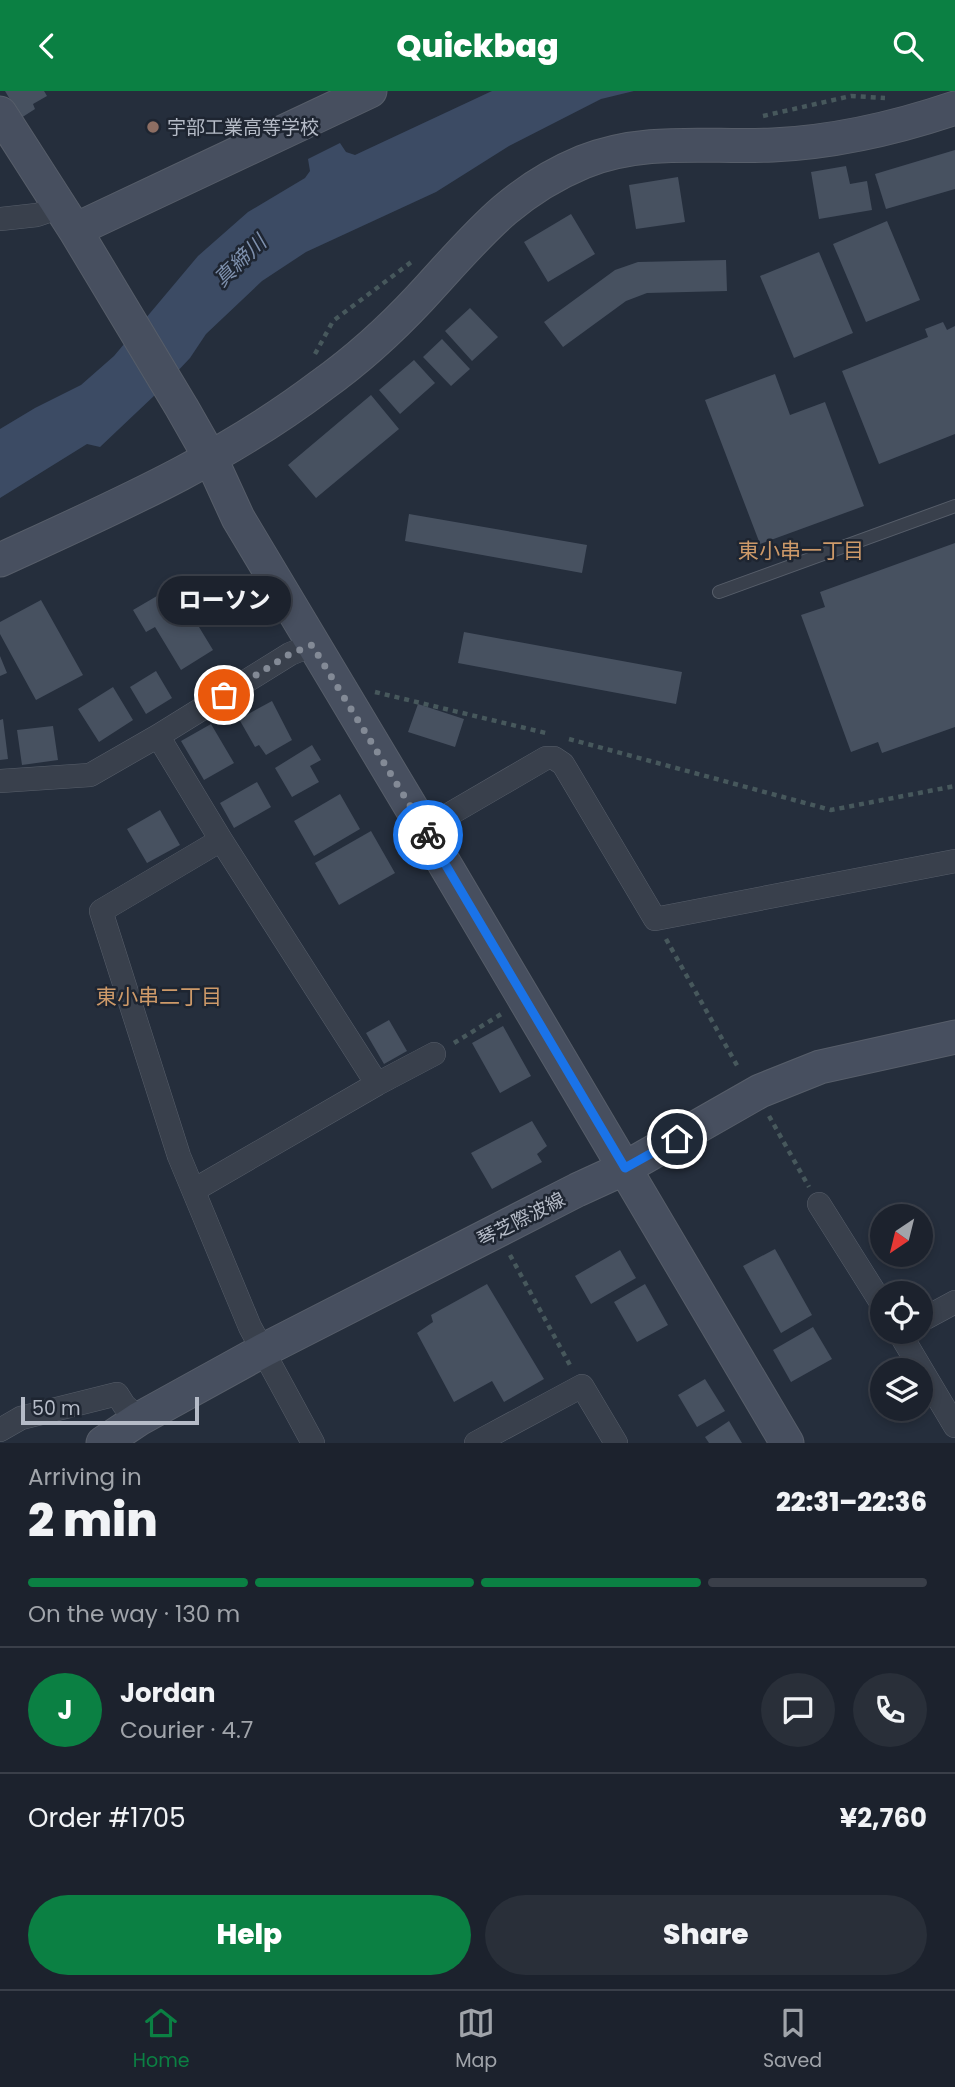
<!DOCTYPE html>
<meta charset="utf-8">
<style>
body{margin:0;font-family:Poppins,"Noto Sans JP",sans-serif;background:#292f39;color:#f1f3f6;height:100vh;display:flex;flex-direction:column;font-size:26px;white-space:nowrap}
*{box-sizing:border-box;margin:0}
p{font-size:23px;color:#a0a4aa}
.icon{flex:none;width:38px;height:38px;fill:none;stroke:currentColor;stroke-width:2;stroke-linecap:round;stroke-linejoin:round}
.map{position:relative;height:1352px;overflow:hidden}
.panel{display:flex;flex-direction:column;background:#1c222d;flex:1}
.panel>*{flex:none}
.needle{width:46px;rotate:215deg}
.controls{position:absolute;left:870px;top:1113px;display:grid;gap:14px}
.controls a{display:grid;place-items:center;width:63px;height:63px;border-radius:50%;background:#1c222d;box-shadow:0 4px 10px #0003,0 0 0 2px #3a3f49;font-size:35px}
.scale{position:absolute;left:21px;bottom:18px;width:178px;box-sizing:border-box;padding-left:7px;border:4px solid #b5bbc7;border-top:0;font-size:19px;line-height:24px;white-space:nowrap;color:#b5bbc7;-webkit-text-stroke:5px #1e2531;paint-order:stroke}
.pin{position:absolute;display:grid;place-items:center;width:60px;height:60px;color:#fff;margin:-30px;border:4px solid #fff;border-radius:50%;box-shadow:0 2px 7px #0007}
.courier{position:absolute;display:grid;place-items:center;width:70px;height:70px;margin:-35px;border:5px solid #1a73e8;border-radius:50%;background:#fff;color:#222;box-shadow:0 2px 9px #0007}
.bubble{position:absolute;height:49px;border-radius:24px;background:#1c222d;box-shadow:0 4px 10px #0003,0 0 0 2px #3a3f49;font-size:23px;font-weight:800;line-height:49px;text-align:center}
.overview em{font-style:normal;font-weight:800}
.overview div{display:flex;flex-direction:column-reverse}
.overview{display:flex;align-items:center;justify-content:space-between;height:119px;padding:0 28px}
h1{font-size:46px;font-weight:800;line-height:52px}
.bar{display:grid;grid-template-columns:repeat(4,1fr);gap:10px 7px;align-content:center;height:84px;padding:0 28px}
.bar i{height:9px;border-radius:5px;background:#3a3f49}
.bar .selected{background:#0b8043}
.bar p{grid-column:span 4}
.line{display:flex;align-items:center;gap:18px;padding:0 28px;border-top:2px solid #3a3f49}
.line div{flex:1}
.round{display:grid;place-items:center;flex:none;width:74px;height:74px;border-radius:37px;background:#292f39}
.action{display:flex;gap:14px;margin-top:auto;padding:14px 28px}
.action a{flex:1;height:80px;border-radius:42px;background:#0b8043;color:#fff;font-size:28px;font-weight:800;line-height:80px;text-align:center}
.action a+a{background:#292f39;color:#f1f3f6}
header{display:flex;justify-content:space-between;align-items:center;height:91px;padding:0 28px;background:#0b8043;color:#fff;font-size:32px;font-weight:800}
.menu{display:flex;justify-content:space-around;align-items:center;height:98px;border-top:2px solid #3a3f49;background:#1c222d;font-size:19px;color:#a0a4aa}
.menu a{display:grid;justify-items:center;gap:4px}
.menu .selected{color:#0b8043}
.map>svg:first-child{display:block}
</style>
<header><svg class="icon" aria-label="back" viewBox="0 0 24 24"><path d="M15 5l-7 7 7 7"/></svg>Quickbag<svg class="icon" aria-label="search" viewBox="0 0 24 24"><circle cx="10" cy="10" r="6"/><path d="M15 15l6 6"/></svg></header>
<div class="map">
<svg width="955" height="1352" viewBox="0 0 955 1352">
<rect width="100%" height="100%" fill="#252e3c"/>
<path fill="#3c4b64" d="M492,0h142l-33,8 -92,47 -73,46 -130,60 -44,29 -56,53 -16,24 -34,36 -56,53 -13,-3 -87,54v-69l35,-21 46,-23 33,-29 84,-100 50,-44 57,-34 5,-7 -2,-12 32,-16 6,9 9,3z"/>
<path fill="#475160" d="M5,0h39l3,5 -14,8 2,5 -14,9z
M955,59v39l-69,20 -11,-35z
M846,75l4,18 17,-3 5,29 -53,9 -8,-47z
M678,86l7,45 -49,7 -7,-44z
M571,123l24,40 -47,28 -24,-40z
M887,130l33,79 -54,22 -33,-78z
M819,161l34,81 -59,25 -34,-82z
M726,169l1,31 -80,2 -21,8 -63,46 -19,-25 71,-52 23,-8z
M470,217l28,29 -26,24 -27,-30z
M943,231l4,8 8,-4v108l-76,30 -37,-93 86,-34 -3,-8z
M442,248l28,30 -19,17 -28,-29z
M414,269l21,23 -35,31 -21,-24z
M775,283l15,41 35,-13 39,104 -104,38 -55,-144z
M371,304l28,34 -83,69 -28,-33z
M409,423l178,31 -5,28 -177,-32z
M955,452v184l-73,26 -4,-11 -27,10 -50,-137 24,-8 -5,-15z
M174,495l39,64 -32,20 -26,-43 -9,5 -13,-22z
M41,509l42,75 -47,25 -36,-66v-12z
M464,541l218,40 -6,32 -218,-41z
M0,565l7,17 -7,3z
M156,580l16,27 -26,16 -16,-27z
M113,596l20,33 -34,22 -21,-33z
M272,610l20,39 -26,15 -7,-10 -4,2 -16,-28z
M418,613l46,15 -9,28 -47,-15z
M3,628l5,40 -8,1v-40z
M211,633l23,39 -30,17 -23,-39z
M53,635l5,34 -36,5 -5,-35z
M312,654l9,15 -11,6 9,16 -27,15 -17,-29z
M257,691l14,25 -37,21 -14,-25z
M340,703l20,35 -46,27 -20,-35z
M160,719l20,35 -33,18 -20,-34z
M371,740l24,42 -56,32 -24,-42z
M389,929l18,31 -23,13 -18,-31z
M503,935l28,50 -31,17 -28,-50z
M532,1030l15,25 -10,8 5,8 -50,27 -21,-36z
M775,1158l37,66 -31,18 -38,-67z
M620,1159l16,28 -45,26 -16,-28z
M487,1193l57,95 -40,23 -12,-21 -38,21 -37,-69 16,-11 -2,-7z
M645,1193l23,41 -31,17 -23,-40z
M813,1236l19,32 -41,23 -18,-32z
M705,1288l20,32 -28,16 -19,-32z
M729,1330l13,22h-33l-4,-6z"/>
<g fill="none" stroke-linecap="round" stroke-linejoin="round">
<g stroke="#575e6a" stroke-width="14">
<path id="lane" d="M719,501l236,-86"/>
</g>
<g stroke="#575e6a" stroke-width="24">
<path id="street" d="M0,128l37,-4 23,-8
M158,645l63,104 156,244 -183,106
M0,690l90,-6 68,-39 132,-82 22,-9
M424,738l122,-71h8l9,6 92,155 300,-58
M221,749l-120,71 78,245 71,171 63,116
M377,993l57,-30
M819,1113l63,100
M920,1230l35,-19
M899,1241l56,94
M0,1339l21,-12 96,-24 7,11 15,14
M476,1352l106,-57 34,57"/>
</g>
<g stroke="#575e6a" stroke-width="35">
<path id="secondary" d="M0,22l75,117 107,178 29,51 27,59 186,311 363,614
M75,139l295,-139
M0,469c113,-52 222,-99 322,-175 35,-25 69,-56 98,-87 53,-57 88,-105 163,-136 62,-25 126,-14 190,-17 63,-3 123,-17 182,-37
M103,1352l36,-24 125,-69 313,-160 48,-22 135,-77 60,-24 135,-30"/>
</g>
<path stroke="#47585c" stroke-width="4.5" stroke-dasharray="5 5" stroke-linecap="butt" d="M763,25l88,-20 34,2
M315,263l18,-33 81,-61
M375,601l175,42
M569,648l262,71 124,-24
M666,848l73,130
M454,952l49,-30
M769,1025l40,71
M510,1164l61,112"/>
<use href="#lane" stroke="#39404c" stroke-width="12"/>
<use href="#street" stroke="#39404c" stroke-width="23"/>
<use href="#secondary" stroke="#474f5f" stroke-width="33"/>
</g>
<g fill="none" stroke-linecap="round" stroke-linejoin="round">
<path stroke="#838a96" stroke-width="7" stroke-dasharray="0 12.6" d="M224,604l66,-41 22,-9 116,190"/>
<path stroke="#1a73e8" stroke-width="9" d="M428,744l197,333 52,-29"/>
</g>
<circle fill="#8d6e63" stroke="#1e2531" stroke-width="2.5" cx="153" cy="36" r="7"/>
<g text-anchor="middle" stroke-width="5" stroke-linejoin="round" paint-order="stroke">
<g font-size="19" fill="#b5bbc7" stroke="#1e2531" text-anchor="start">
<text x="167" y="43">宇部工業高等学校</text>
</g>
<g font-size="19" fill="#b5bbc7" stroke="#1e2531">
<text transform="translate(521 1128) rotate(-27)" y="7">琴芝際波線</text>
</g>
<g font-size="21" font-style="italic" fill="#7e90ad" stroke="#1e2531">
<text transform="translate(240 170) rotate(-44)" y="7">真締川</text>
</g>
<g font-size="21" fill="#ce9a69" stroke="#1e2531">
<text x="801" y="467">東小串一丁目</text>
<text x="159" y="913">東小串二丁目</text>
</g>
</g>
</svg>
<div class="controls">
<a><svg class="needle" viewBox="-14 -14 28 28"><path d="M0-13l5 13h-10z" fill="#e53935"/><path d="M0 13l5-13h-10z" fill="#a0a4aa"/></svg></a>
<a><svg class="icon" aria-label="locate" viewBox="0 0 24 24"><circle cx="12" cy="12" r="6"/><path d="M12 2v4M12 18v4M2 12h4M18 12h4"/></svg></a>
<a><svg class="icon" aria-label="layers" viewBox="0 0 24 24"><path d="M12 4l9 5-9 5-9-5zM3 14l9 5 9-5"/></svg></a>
</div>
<div class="scale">50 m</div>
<div class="pin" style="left:224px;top:604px;background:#ea580c"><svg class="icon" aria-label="bag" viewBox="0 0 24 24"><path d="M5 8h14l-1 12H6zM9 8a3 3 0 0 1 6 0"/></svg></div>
<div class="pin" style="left:677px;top:1048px;background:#1f2937"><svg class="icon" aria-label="home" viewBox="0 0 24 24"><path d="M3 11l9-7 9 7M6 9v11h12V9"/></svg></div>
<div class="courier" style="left:428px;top:744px"><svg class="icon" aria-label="bike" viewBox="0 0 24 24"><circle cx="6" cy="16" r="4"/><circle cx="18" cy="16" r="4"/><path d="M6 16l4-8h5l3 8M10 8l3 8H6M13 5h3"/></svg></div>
<div class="bubble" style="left:158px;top:485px;width:133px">ローソン</div>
</div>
<section class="panel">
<div class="overview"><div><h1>2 min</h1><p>Arriving in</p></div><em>22:31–22:36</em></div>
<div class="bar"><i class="selected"></i><i class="selected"></i><i class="selected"></i><i></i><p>On the way · 130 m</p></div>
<div class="line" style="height:126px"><b class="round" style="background:#0b8043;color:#fff">J</b><div><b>Jordan</b><p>Courier · 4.7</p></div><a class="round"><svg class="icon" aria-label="chat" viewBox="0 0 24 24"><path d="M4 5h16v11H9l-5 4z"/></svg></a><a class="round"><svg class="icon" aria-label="phone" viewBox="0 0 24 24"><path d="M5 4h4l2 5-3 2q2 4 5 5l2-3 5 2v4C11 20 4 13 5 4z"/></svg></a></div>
<div class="line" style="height:91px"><div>Order #1705</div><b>¥2,760</b></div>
<div class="action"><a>Help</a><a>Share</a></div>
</section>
<nav class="menu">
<a class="selected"><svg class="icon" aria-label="home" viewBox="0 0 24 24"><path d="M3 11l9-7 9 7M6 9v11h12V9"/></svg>Home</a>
<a><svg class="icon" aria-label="map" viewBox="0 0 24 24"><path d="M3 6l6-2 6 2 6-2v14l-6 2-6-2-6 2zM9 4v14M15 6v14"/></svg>Map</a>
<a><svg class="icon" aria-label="saved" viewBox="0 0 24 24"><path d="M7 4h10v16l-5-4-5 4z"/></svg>Saved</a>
</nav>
